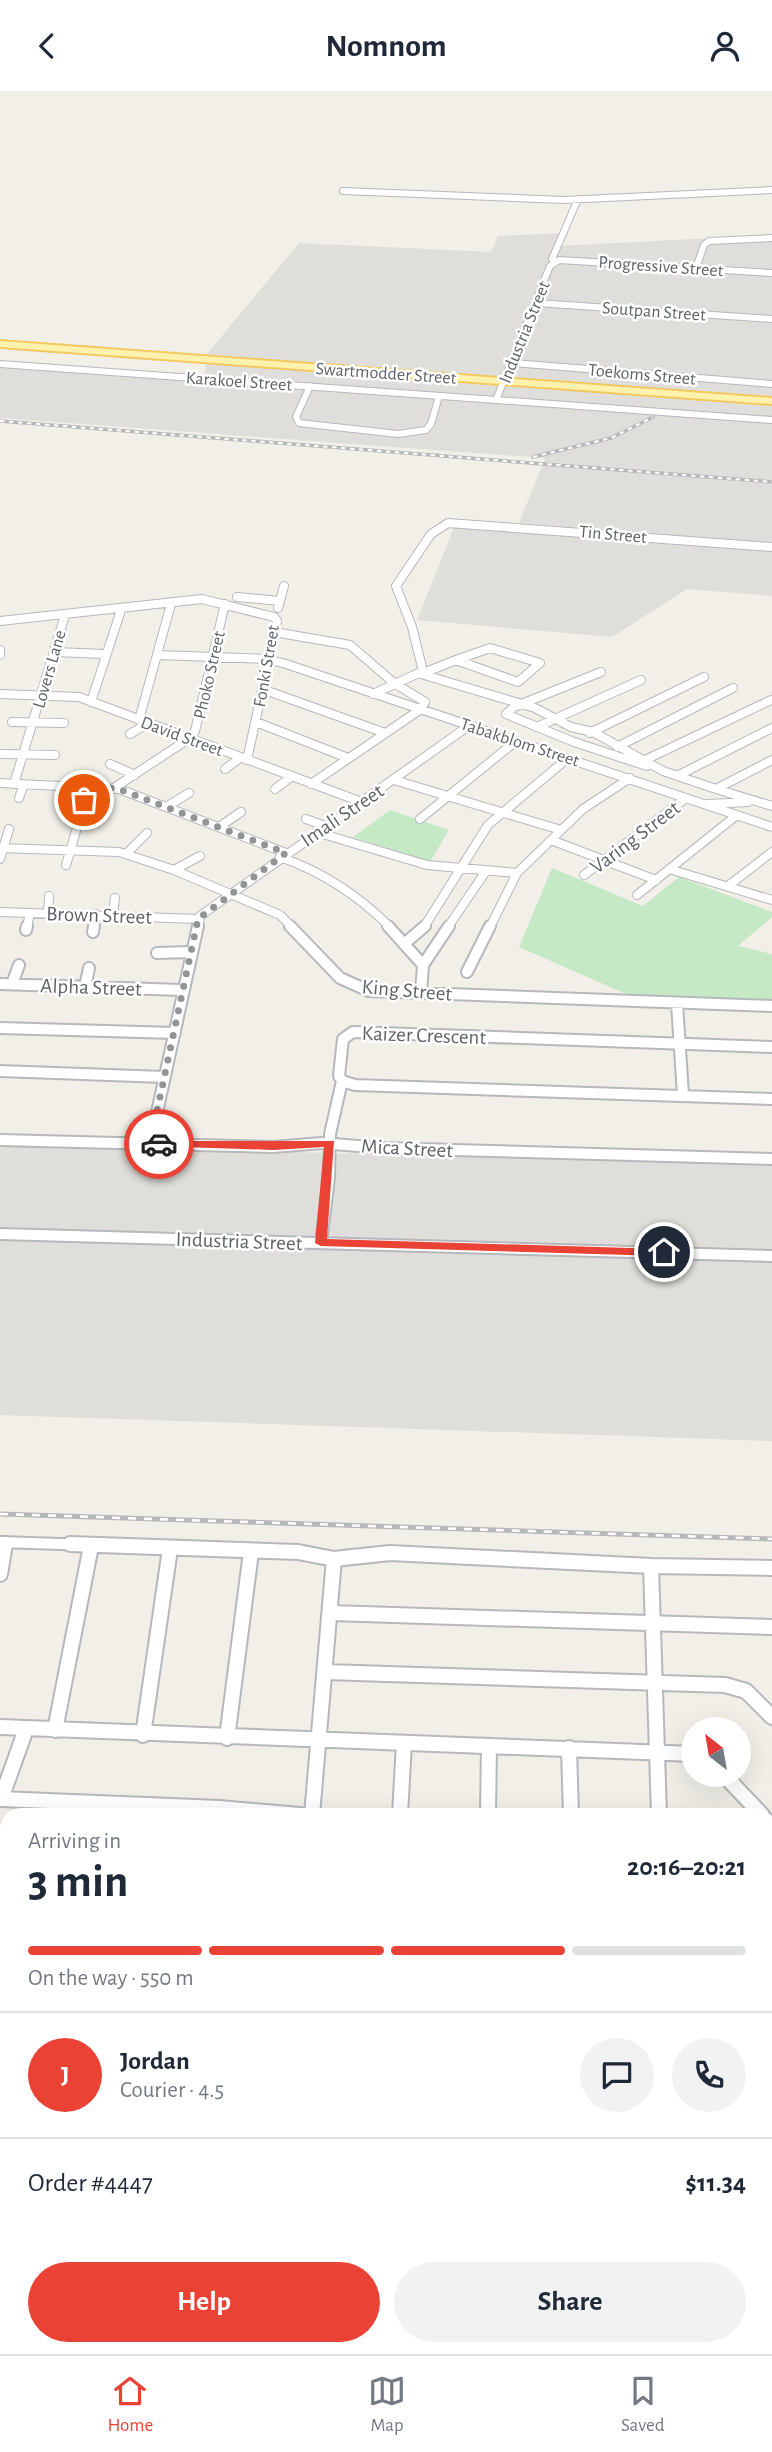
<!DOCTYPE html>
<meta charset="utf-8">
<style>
body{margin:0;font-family:"Alegreya Sans",sans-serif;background:#f2f2f3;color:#1f2937;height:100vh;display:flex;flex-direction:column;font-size:26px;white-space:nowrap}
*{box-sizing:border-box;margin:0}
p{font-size:23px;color:#747a83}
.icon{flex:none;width:38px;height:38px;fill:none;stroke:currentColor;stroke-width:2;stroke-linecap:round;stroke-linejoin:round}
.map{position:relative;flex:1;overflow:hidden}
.side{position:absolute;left:0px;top:1717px;width:774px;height:548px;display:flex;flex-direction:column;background:#fff;border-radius:21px 21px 0 0;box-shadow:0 7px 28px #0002}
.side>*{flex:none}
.needle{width:46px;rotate:329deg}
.fabs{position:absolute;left:681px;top:1626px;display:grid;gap:14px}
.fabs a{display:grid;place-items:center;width:70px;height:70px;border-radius:50%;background:#fff;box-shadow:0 7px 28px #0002;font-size:35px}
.pin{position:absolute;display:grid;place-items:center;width:60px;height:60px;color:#fff;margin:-30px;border:4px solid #fff;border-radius:50%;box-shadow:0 2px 7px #0007}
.courier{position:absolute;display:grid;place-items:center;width:70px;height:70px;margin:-35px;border:5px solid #ea4335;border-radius:50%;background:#fff;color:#222;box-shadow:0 2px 9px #0007}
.summary em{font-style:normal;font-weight:700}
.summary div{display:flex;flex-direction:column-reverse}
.summary{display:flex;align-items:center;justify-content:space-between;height:119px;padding:0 28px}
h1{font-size:46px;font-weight:700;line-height:52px}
.bar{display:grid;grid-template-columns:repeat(4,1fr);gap:10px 7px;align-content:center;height:84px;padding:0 28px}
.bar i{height:9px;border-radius:5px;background:#e0e1e3}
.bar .current{background:#ea4335}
.bar p{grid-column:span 4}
.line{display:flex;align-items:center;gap:18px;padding:0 28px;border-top:2px solid #e0e1e3}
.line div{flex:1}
.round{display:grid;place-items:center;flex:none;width:74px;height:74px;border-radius:37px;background:#f2f2f3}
.primary-button{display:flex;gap:14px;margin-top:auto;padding:14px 28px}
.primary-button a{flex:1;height:80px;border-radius:42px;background:#ea4335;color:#fff;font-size:28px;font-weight:700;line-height:80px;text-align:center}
.primary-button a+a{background:#f2f2f3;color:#1f2937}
header{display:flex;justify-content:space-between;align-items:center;height:91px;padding:0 28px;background:#fff;font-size:32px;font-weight:700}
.dock{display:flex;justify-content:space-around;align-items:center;height:98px;border-top:2px solid #e0e1e3;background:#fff;font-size:19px;color:#747a83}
.dock a{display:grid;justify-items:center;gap:4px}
.dock .current{color:#ea4335}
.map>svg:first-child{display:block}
</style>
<header><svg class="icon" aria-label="back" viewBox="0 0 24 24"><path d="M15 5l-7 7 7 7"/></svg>Nomnom<svg class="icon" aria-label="person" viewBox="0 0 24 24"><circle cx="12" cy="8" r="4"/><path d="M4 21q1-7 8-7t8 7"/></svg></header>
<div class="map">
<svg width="772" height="2263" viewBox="0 0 772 2263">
<rect width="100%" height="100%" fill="#f1efe8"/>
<path fill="#e0deda" d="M559,142l-4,13 217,-11v361l-85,-7 -75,48 -195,-17 38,-95 129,9v-6l-65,-5 26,-65 -545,-40v-51l205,15 1,-27 93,-112 192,9 7,-16z
M0,1053l772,21v276l-772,-26z"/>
<path fill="#c5e8c5" d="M390,719l59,20 -19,32 -77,-25z
M552,777l91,38 36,-29 93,35v5l-34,29 34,8v47l-139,-4 -114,-50z"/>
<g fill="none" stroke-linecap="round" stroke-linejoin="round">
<g stroke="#b5b8bc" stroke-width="8">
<path id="minor-far3" d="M343,100l221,9 208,-10
M552,168l26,-60
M696,177l8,-23 5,-4 63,-3
M537,212l235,16
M513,272l259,21
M0,273l772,56
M310,295l-14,31 3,6 99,11 28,-4 5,-6 8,-28
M496,309l54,-134 9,-6 213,13"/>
</g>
<g stroke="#b5b8bc" stroke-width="10">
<path id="minor-far2" d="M237,506l43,4
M278,517l6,-22
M0,530l202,-22 72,18 3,4 -30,139
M274,541l76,13 44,38 31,19 -4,7 -110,75
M490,557l50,15 -22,19 -62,-22z
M0,559v5
M55,561l50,2
M158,564l109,4 19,5 486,163
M601,581l-87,35 -8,7 68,28 73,24
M421,583l114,34 36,19 22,5 70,39 53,18
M421,583l35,-14
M262,598l123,44
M0,603l79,3 280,104
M373,603l50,-23 -11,-44 -16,-41 35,-52 17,-11 324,24
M91,611l30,-92
M139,629l32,-116
M12,631l52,1
M256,631l92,36
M537,636l104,-47
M590,642l114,-56
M130,643l18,-11
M617,656l116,-59
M2,663l53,1
M645,669l126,-60
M772,669l-56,29 56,17
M110,673l25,11
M225,678l15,-11
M677,685l95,-48
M394,689l167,50
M0,692l119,6 167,64
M14,693l51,-169
M114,697l76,-50 5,-7 30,-127
M275,698l16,-12
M19,707l5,-14
M708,713l40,-2
M166,716l23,-14
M306,728l19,7
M420,728l96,-78
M219,736l22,-15
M316,741l111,33 90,8
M551,749l105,40
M0,757l119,4 55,18 106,45 12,12
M127,762l20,-20
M280,766c43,15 78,38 110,70
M0,768l9,-30
M66,774l10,-34
M669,778l103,31
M174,779l26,-14
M584,784l102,-77
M728,795l44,-34
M637,804l100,-80
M0,821l198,7
M48,822l1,-17
M113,824l2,-17
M27,836l3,-14
M94,836l2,-13
M198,836l2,-11 270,-191
M424,836l64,-102 80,-67
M448,836l38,-56
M490,836l27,-54 66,-64 47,-31"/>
</g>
<g stroke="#b5b8bc" stroke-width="14">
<path id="minor-far1" d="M290,835l50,52 29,13 403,15
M388,835l35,39
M26,839l1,-4
M93,841l1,-6
M404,853l21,-18
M157,862l33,-1
M467,881l23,-46
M0,893l182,6
M12,893l7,-19
M85,896l4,-19
M421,902l2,-28 26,-39
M677,912l6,92
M0,937l175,5
M772,956l-419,-15 -10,7 -4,37 3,5 13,4 417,14
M0,980l164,6
M0,1049l273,7 49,-4 60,5 390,11
M143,1053h7l48,-218
M0,1143l772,22
M321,1152l8,-65 1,-44 12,-53
M0,1451l122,4
M4,1455l1,-4"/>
</g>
<g stroke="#b5b8bc" stroke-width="18">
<path id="minor" d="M70,1453l228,8 36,7 56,-6 261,13 121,2
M651,1475l8,249
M0,1483l5,-30
M331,1522l441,14
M326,1581l399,13 21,6 26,26
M0,1636l693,27
M55,1639l36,-184
M143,1644l27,-186
M227,1647l24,-186
M569,1657l2,67
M724,1684l38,40
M0,1708l219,9 81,7
M1,1708l25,-70
M312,1724l22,-256
M400,1724l4,-72
M488,1724l1,-69
M766,1729l6,6
M766,1747l6,-3
M0,1781h7
M0,1860h7
M766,1937l6,-4
M766,1956l6,-5
M0,1977l7,7
M0,2117l7,8
M766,2141l6,2
M766,2251l6,3
M41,2263l3,-5
M117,2263l5,-5
M205,2263l9,-5
M322,2263l5,-5
M506,2263l4,-5
M528,2263l4,-5
M653,2263l4,-5"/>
</g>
<g stroke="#f2c960" stroke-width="4">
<path id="major" d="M0,250l772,57v6l-772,-57z"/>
</g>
<use href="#minor-far3" stroke="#fff" stroke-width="6"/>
<use href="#minor-far2" stroke="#fff" stroke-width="8"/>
<use href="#minor-far1" stroke="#fff" stroke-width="10"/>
<use href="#minor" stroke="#fff" stroke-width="14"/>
<use href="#major" fill="#fff2af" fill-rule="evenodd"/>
<g stroke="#b6b7b8" stroke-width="3.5">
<path id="rail-far1" d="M0,330l772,61
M533,366l78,-19 42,-21"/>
</g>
<g stroke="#b6b7b8" stroke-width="5">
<path id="rail" d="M0,1423l772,25"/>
</g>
<use href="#rail-far1" stroke="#fff" stroke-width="2" stroke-dasharray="4.5" stroke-linecap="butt"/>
<use href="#rail" stroke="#fff" stroke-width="2.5" stroke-dasharray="8" stroke-linecap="butt"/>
</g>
<path fill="#ea4335" d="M159,1050h175l-7,98 337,10 6,3 -6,4 -343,-10 -6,-3 9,-96 -51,3 -118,-4v-4z"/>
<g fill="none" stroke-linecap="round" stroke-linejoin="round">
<path stroke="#929495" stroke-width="7" stroke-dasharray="0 12.6" d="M84,709l4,-14 31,3 167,64 -88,66 -48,225h9"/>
</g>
<g text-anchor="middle" stroke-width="5" stroke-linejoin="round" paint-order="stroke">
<g font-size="18" fill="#5f6368" stroke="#fff">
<text transform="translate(661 175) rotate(4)" y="6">Progressive Street</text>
<text transform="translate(654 220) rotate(4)" y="6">Soutpan Street</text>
<text transform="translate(524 241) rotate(-68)" y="6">Industria Street</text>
<text transform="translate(386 282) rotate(4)" y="6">Swartmodder Street</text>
<text transform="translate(642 283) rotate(5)" y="6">Toekoms Street</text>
<text transform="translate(239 290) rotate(4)" y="6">Karakoel Street</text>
<text transform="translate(613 443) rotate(5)" y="6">Tin Street</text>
<text transform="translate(266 575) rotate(-80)" y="6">Fonki Street</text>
<text transform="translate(49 578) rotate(-74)" y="6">Lovers Lane</text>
<text transform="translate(209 584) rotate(-77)" y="6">Phoko Street</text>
<text transform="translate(182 645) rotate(20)" y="6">David Street</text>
<text transform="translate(520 651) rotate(18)" y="6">Tabakblom Street</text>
</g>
<g font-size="21" fill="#5f6368" stroke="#fff">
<text transform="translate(342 724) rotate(-34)" y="7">Imali Street</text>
<text transform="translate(635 746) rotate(-37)" y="7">Varing Street</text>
<text transform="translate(99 824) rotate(2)" y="7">Brown Street</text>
<text transform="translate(91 896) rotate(2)" y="7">Alpha Street</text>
<text transform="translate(407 899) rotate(5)" y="7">King Street</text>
<text transform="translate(424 944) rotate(2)" y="7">Kaizer Crescent</text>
<text transform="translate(407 1057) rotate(3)" y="7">Mica Street</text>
<text transform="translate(239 1150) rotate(2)" y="7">Industria Street</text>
</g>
</g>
</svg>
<div class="fabs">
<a><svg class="needle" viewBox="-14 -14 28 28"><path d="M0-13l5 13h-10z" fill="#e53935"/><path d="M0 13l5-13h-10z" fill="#747a83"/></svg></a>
</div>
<div class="pin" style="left:84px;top:709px;background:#ea580c"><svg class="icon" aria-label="bag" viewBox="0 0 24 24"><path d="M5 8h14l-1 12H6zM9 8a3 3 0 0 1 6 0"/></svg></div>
<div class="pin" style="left:664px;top:1161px;background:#1f2937"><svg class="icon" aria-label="home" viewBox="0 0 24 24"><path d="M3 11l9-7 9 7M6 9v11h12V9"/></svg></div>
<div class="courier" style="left:159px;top:1053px"><svg class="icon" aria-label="car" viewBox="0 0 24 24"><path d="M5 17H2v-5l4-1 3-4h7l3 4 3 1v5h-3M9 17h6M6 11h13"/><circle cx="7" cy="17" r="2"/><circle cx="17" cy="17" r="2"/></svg></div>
<section class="side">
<div class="summary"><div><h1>3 min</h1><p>Arriving in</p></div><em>20:16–20:21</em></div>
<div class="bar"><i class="current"></i><i class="current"></i><i class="current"></i><i></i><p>On the way · 550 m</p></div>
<div class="line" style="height:126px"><b class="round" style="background:#ea4335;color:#fff">J</b><div><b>Jordan</b><p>Courier · 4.5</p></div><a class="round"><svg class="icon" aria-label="chat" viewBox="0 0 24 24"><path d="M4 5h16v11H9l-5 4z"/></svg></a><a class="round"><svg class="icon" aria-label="phone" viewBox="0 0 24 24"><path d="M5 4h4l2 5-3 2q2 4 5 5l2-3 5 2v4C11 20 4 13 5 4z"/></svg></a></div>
<div class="line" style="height:91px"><div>Order #4447</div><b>$11.34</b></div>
<div class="primary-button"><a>Help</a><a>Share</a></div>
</section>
</div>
<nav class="dock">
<a class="current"><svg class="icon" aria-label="home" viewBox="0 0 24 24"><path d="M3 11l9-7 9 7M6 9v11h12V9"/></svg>Home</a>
<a><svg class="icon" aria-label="map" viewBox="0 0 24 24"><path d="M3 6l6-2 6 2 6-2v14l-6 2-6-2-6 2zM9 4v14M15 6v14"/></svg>Map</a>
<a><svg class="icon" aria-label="saved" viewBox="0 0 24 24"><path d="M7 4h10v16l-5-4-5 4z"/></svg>Saved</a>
</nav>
